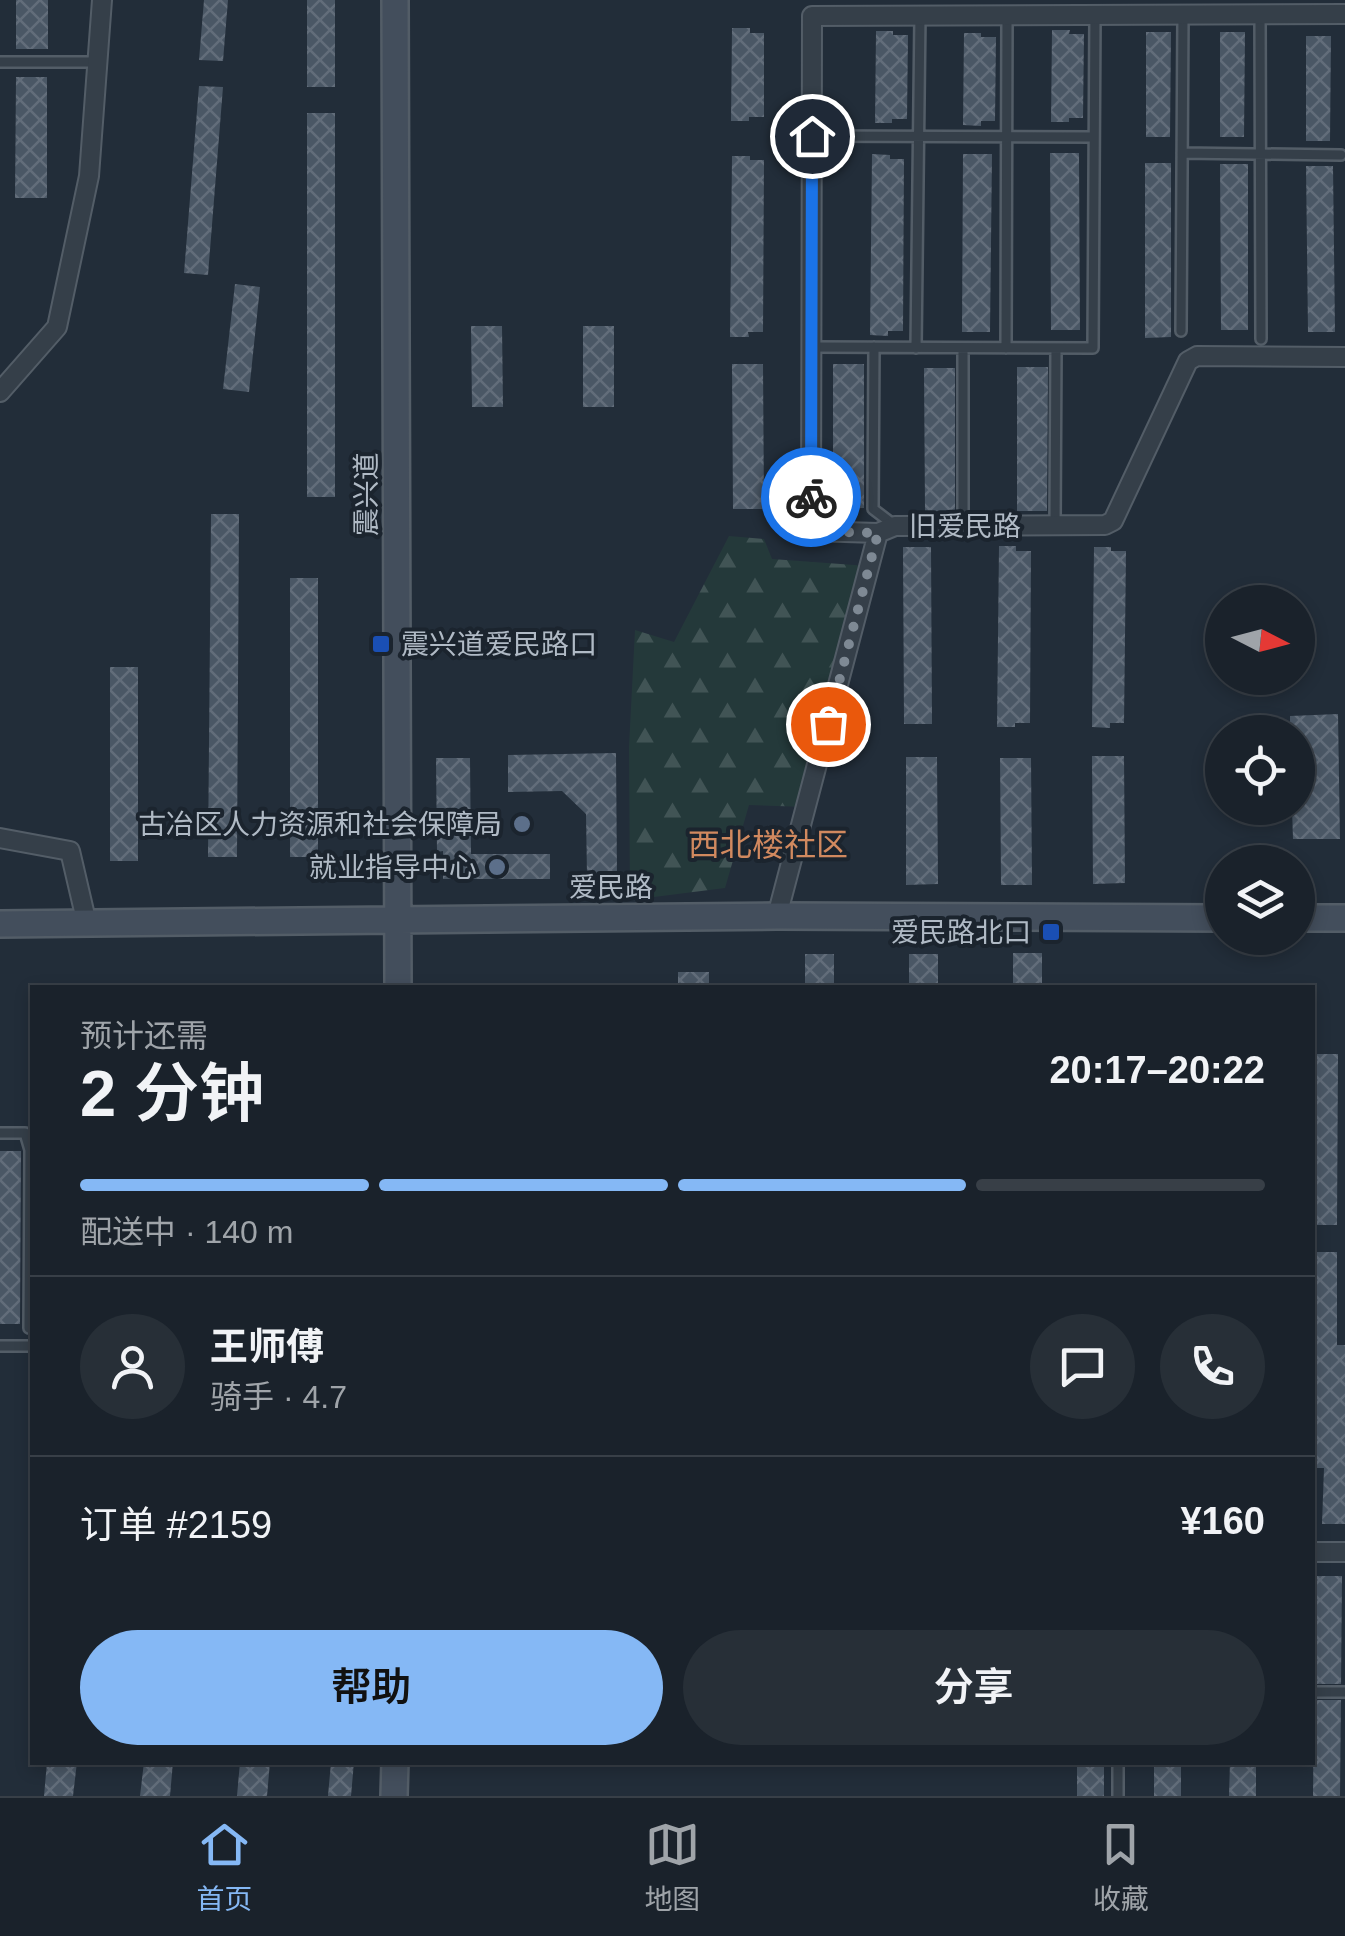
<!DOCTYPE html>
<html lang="zh">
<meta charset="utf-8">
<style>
body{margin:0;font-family:Helvetica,"Noto Sans SC",sans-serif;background:#272f37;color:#f1f3f6;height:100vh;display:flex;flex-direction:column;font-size:38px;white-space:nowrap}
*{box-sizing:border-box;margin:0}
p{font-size:32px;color:#9fa4a9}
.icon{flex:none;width:55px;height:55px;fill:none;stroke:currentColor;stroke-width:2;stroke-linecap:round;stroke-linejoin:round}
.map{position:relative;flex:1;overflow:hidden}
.sheet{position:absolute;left:30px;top:985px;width:1285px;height:780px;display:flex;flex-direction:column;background:#1a222b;border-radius:0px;box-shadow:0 5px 15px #0003,0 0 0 2px #383f47}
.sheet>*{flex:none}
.needle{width:65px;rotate:96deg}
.fabs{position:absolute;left:1205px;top:585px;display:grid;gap:20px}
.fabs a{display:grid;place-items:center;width:110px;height:110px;border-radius:50%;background:#1a222b;box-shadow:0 5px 15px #0003,0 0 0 2px #383f47;font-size:50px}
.pin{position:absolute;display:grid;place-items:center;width:85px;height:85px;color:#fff;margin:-42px;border:5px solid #fff;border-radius:50%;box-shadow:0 2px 10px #0007}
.courier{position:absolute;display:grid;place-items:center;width:100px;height:100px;margin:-50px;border:8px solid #1a73e8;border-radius:50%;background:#fff;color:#222;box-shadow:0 2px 12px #0007}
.overview em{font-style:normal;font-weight:600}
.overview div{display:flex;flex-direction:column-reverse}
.overview{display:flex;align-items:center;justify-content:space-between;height:170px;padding:0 50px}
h1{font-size:65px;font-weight:600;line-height:75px}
.bar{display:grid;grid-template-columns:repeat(4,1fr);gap:15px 10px;align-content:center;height:120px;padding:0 50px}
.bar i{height:12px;border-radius:8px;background:#383f47}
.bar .selected{background:#85b8f5}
.bar p{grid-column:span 4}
.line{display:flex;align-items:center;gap:25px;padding:0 50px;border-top:2px solid #383f47}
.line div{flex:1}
.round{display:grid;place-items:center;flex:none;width:105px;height:105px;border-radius:52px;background:#272f37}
.button{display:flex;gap:20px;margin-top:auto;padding:20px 50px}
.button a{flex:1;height:115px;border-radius:60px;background:#85b8f5;color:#111;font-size:40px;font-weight:600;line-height:115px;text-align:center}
.button a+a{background:#272f37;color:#f1f3f6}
.menu{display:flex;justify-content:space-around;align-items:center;height:140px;border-top:2px solid #383f47;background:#1a222b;font-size:28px;color:#9fa4a9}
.menu a{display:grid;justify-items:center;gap:5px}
.menu .selected{color:#85b8f5}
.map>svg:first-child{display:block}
</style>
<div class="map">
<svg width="1345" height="1796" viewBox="0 0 1345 1796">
<defs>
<pattern id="forest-firs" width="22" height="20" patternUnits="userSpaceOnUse" patternTransform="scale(2.5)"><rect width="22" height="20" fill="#24393a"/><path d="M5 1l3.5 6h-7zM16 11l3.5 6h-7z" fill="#415455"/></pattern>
<pattern id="building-cross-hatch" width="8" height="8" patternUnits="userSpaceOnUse" patternTransform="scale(2.5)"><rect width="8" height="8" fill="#4a5765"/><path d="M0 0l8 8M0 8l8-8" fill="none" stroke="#626d7a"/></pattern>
</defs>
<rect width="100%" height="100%" fill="#222d39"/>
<path fill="url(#forest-firs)" d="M729,536l35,3 8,20 96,7 -62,241 -57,-2 -24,83 -95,12 -1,-153 6,-117 39,12z"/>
<path fill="url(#building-cross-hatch)" d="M16,0h32v49h-32z
M204,0h24l-5,61 -24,-1z
M307,0h28v87h-28z
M732,28h18v5h14v84h-15v4h-18z
M1052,30h18l-1,4h15l-1,84h-14v4h-18z
M876,31h17v4h15l-1,84h-15v4h-17z
M1146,32h25l-1,105h-24z
M1220,32h25l-1,105h-24z
M964,33h17v4h15l-1,84h-14v5l-18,-1z
M1306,36h25l-1,105h-24z
M16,77h31v121h-32z
M199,86l24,1 -15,188 -24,-2z
M307,113h28v384h-28z
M1050,153h29l1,177h-29z
M872,154l18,1v4h14l-1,172h-15v5l-18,-1z
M963,154h29l-2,178h-28z
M732,156h18v4h14l-1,172h-15l1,5h-19z
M1145,163h26v174l-26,1z
M1220,164h28v166h-27z
M1306,166h27l2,166h-27z
M235,284l25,3 -11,105 -26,-3z
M471,326h31l1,81h-31z
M583,326h31v81h-31z
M732,364h31l1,145h-31z
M833,364h31v144l-31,1z
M1017,367h31l-1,144h-30z
M924,368h31v144h-30z
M211,514h28l-2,343h-29z
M999,546h17v5h15l-1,172h-15v4h-18z
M903,547h28l1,177h-28z
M1094,547h17v4h15l-2,172h-14v5l-18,-1z
M290,578h28v279h-28z
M110,667h28v194h-28z
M1338,714l2,125h-47l-1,-31h6v-76h-8v-16z
M616,753l1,122 -30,1 -1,-62 -24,-23 -54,1v-37z
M1092,756h32l1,127 -32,1z
M906,757h31l1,127 -32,1z
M436,758h34l1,96h79v25h-107v-28l-6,1z
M1000,758h31l1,127h-31z
M1013,953h29v35h-29z
M805,954h29v34h-29z
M909,954h29v34h-29z
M678,972h31v16h-31z
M1312,1054h26l-1,171h-25z
M0,1151h21l-1,173h-20z
M1312,1252h25v93h8v179h-23l2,-56h-12z
M1315,1576h27l-1,108h-27z
M1314,1700h27l-1,96h-27z
M47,1762h30l-4,34h-29z
M144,1762h29l-3,34h-30z
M240,1762h30l-3,34h-30z
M331,1762h23l-3,34h-23z
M1077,1762h27v34h-27z
M1154,1762h27v34h-27z
M1230,1762h26v34h-27z"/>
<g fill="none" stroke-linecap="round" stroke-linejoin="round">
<g stroke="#535d67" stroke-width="14">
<path id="lane" d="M1260,14l1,325
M0,62h97
M812,136l282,1
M1182,153l159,2
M1181,331l2,-316
M812,347l281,1 2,-333
M874,347l-1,162 21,16
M916,348l4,-333
M963,348v177
M1006,348l1,-332
M1055,525l1,-177
M0,1133h25l5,17 -1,178
M0,1346h32
M1312,1692h33
M1118,1796v-34"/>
</g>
<g stroke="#535d67" stroke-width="22">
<path id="street" d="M0,392l57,-65 32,-151 13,-176
M878,533l-67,-2 1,-515 533,-2
M0,838l70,13 17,73
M777,916l101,-383 17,-7 210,-1 8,-4 75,-160 9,-5 148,1
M1312,1552h33"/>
</g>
<g stroke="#535d67" stroke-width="30">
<path id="secondary" d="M395,0l3,988
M1298,918h47
M0,924l777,-8 445,2
M394,1796l1,-34"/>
</g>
<use href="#lane" stroke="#353f49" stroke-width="9"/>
<use href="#street" stroke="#353f49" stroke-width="18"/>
<use href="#secondary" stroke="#434e5c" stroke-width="25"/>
</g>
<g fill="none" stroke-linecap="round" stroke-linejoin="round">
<path stroke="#7e8994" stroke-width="10" stroke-dasharray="0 18" d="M811,497v34l67,2 -50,191"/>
<path stroke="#1a73e8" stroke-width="12" d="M811,497l1,-361"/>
</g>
<g fill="#1a4fb4" stroke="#1b242e" stroke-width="4">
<rect x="371" y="634" width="20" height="20" rx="5"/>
<rect x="1041" y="922" width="20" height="20" rx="5"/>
</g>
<g fill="#5c6f8a" stroke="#1b242e" stroke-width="4">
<circle cx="522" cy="824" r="10"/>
<circle cx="497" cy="867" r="10"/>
</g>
<g text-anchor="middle" stroke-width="8" stroke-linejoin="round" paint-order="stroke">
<g font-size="28" fill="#b0bac5" stroke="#1b242e">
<text transform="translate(366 494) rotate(-90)" y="10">震兴道</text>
<text x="965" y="536">旧爱民路</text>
<text x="611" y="897">爱民路</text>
</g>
<g font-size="28" fill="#b0bac5" stroke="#1b242e" text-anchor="end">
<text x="401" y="654" text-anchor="start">震兴道爱民路口</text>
<text x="502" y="834">古冶区人力资源和社会保障局</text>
<text x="477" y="877">就业指导中心</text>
<text x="1031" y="942">爱民路北口</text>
</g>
<g font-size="32" fill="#d1895f" stroke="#1b242e">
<text x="768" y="856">西北楼社区</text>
</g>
</g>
</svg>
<div class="fabs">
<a><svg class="needle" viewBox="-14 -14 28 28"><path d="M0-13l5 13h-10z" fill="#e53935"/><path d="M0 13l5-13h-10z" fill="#9fa4a9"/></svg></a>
<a><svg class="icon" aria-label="locate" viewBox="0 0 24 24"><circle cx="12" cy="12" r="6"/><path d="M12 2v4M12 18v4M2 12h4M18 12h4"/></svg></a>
<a><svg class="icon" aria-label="layers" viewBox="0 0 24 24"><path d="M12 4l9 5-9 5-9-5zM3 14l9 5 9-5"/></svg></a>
</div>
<div class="pin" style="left:828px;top:724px;background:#ea580c"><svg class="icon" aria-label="bag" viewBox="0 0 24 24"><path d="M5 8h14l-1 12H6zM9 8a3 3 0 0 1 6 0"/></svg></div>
<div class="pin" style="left:812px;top:136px;background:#1f2937"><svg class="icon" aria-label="home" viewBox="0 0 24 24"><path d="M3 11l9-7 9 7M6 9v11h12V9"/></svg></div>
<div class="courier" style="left:811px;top:497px"><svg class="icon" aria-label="bike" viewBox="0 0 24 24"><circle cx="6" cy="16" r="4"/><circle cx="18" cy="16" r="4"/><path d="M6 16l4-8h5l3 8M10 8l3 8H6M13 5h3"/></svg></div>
<section class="sheet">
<div class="overview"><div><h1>2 分钟</h1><p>预计还需</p></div><em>20:17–20:22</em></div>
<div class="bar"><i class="selected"></i><i class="selected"></i><i class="selected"></i><i></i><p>配送中 · 140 m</p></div>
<div class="line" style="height:180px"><a class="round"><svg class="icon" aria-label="person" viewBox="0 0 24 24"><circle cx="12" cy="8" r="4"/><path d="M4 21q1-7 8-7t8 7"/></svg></a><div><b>王师傅</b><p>骑手 · 4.7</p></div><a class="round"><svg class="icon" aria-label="chat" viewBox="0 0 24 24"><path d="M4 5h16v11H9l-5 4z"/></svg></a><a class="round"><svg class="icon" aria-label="phone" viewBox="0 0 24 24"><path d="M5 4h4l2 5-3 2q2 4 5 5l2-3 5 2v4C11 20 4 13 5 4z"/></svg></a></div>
<div class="line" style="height:130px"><div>订单 #2159</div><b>¥160</b></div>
<div class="button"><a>帮助</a><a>分享</a></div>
</section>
</div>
<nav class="menu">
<a class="selected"><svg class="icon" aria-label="home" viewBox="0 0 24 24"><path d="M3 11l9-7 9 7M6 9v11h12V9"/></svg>首页</a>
<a><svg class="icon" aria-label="map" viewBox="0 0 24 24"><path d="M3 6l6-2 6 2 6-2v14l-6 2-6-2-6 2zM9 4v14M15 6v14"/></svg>地图</a>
<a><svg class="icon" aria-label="saved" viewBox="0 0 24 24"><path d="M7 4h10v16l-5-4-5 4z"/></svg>收藏</a>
</nav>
